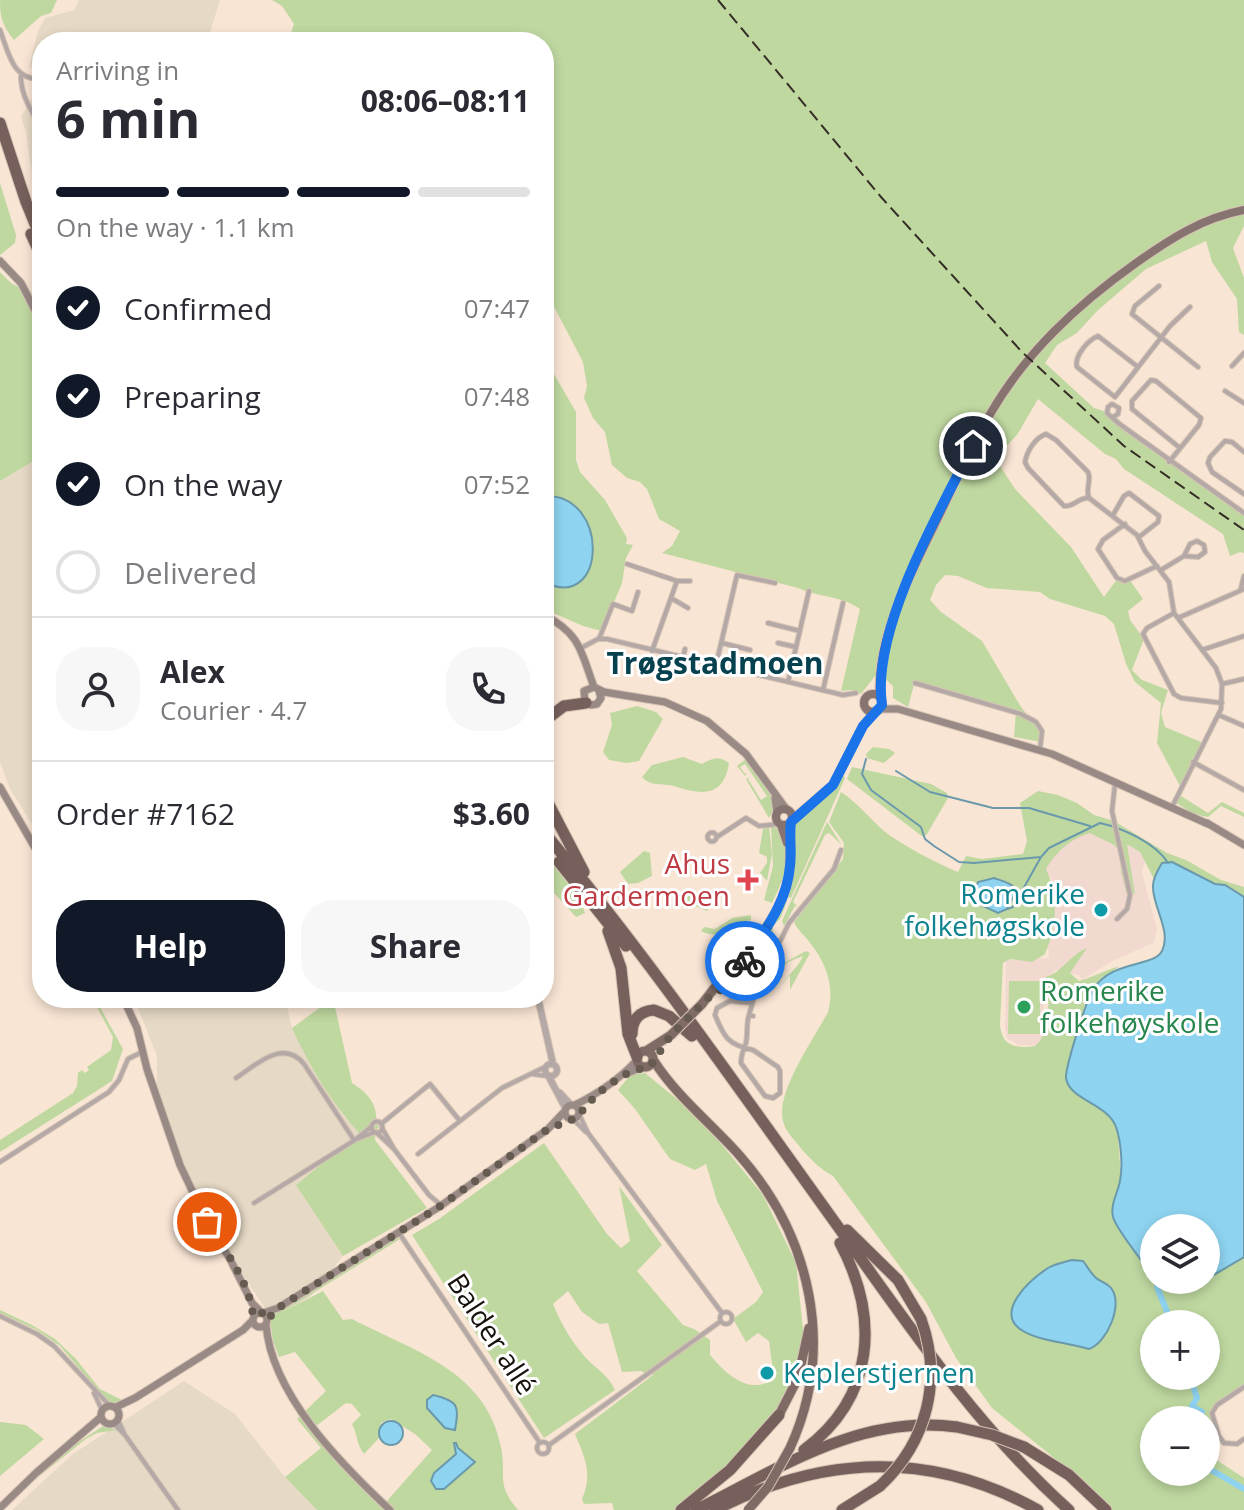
<!DOCTYPE html>
<meta charset="utf-8">
<style>
body{margin:0;font-family:"Open Sans",sans-serif;background:#f7f7f7;color:#2b2b33;height:100vh;display:flex;flex-direction:column;font-size:30px;white-space:nowrap}
*{box-sizing:border-box;margin:0}
p{font-size:26px;color:#7c7c81}
.icon{flex:none;width:44px;height:44px;fill:none;stroke:currentColor;stroke-width:2;stroke-linecap:round;stroke-linejoin:round}
.map{position:relative;flex:1;overflow:hidden}
.side{position:absolute;left:32px;top:32px;width:522px;height:976px;display:flex;flex-direction:column;background:#fff;border-radius:32px;box-shadow:0 4px 12px #0003}
.side>*{flex:none}
.tools{position:absolute;left:1140px;top:1214px;display:grid;gap:16px}
.tools a{display:grid;place-items:center;width:80px;height:80px;border-radius:50%;background:#fff;box-shadow:0 4px 12px #0003;font-size:40px}
.pin{position:absolute;display:grid;place-items:center;width:68px;height:68px;color:#fff;margin:-34px;border:4px solid #fff;border-radius:50%;box-shadow:0 2px 8px #0007}
.courier{position:absolute;display:grid;place-items:center;width:80px;height:80px;margin:-40px;border:6px solid #1a73e8;border-radius:50%;background:#fff;color:#222;box-shadow:0 2px 10px #0007}
.summary em{font-style:normal;font-weight:700}
.summary div{display:flex;flex-direction:column-reverse}
.summary{display:flex;align-items:center;justify-content:space-between;height:136px;padding:0 24px}
h1{font-size:52px;font-weight:700;line-height:60px}
.bar{display:grid;grid-template-columns:repeat(4,1fr);gap:12px 8px;align-content:center;height:96px;padding:0 24px}
.bar i{height:10px;border-radius:6px;background:#e1e1e2}
.bar .selected{background:#111827}
.bar p{grid-column:span 4}
.line{display:flex;align-items:center;gap:20px;padding:0 24px;border-top:2px solid #e1e1e2}
.line div{flex:1}
.round{display:grid;place-items:center;flex:none;width:84px;height:84px;border-radius:32px;background:#f7f7f7}
ol{padding:0 24px;list-style:none}
li{display:flex;align-items:center;gap:24px;height:88px}
li p{margin-inline-start:auto}
li .icon{padding:8px;border-radius:50%;background:#111827;color:#fff;stroke-width:4}
li:last-child{color:#7c7c81}
li i{width:44px;height:44px;border:4px solid #e1e1e2;border-radius:50%}
.button{display:flex;gap:16px;margin-top:auto;padding:16px 24px}
.button a{flex:1;height:92px;border-radius:32px;background:#111827;color:#fff;font-size:32px;font-weight:700;line-height:92px;text-align:center}
.button a+a{background:#f7f7f7;color:#2b2b33}
.map>svg:first-child{display:block}
</style>
<div class="map">
<svg width="1244" height="1510" viewBox="0 0 1244 1510">
<rect width="100%" height="100%" fill="#f9e5d4"/>
<path fill="#e6d9c5" d="M79,0h141l-13,42h-165v155l-8,-9 -8,-56 -5,-15 16,-27 2,-17 -2,-5 -8,-1 9,-36 7,-13 29,-8z
M42,456v384l-32,-51 -10,-27v-281z
M134,998h151l7,30 50,86 18,19 -63,51 46,72 -33,41 -21,14 -17,7 -55,-81 -26,-52 -34,-86v-43z
M184,1381l51,33 50,63 32,33h-305l61,-56z"/>
<path fill="#f2d9d0" d="M1097,821l49,34 -4,18 15,56 -2,10 -2,4 -41,18 -30,19 -3,-5 -7,-1 -5,4 -11,-9 -8,10 -4,12 -1,45 -6,9h-18l-12,-7 -2,-10 1,-68 43,-2 -2,-18 8,-48 -2,-12 -8,-6 -1,-10 9,-13z"/>
<path fill="#bfd8a0" fill-rule="evenodd" d="M0,0h57l-6,13 -10,3 -27,24c-11,-14 -14,-22 -14,-40z
M272,0h972v226l-11,22 11,30v57l-5,-3 -2,-33 -25,-37 -6,-21 -60,28 -49,42 -20,22 -20,12 -12,18 49,45 20,6 21,22 109,79v38l-4,-1 -10,4 -7,-22 -99,-65 -8,-10 -11,-5 -67,-55 -21,36 -22,23 20,31 56,58 33,50 14,-19 11,1 14,20 -15,12 2,9 14,19 -12,31 10,10 26,10 -7,23 4,14 41,17 -25,52 27,17 14,-11 22,11v4l-23,-11 -13,11 -15,-3 -18,-12 5,-16 -23,-43 4,-40 -26,-21 -9,-18 -12,-40 -9,-8 -55,-17 -10,-7 -53,-4 -29,-12 -13,-1 -9,10 -6,15 11,12 41,29 39,66 21,26 -1,9 -27,-5 2,-26 -101,-30 -7,26 -15,-9v-12l-10,-9 -8,-1 -14,18 -9,-4 -11,1 19,-82c-18,-13 -42,-12 -62,-21l-136,-35 10,-7 8,-15 -21,-12 -12,-30 -7,-7 -13,-4 -15,-13 -7,-33 -12,-14 -9,-20 3,-12 -4,-24 -33,-63 4,-27 -4,-12 -6,-3v-215h-277l24,-9 3,-9 -12,-18z
M0,183l16,52 -1,8 -15,12z
M0,272l11,11 17,9 -4,-11 8,13 10,5v92l-3,4 3,3v58l-42,25z
M544,364l10,10 22,38v48l4,12 25,28 22,38 -1,6 7,1 -7,13 -4,25 -20,48 -19,-5 -39,-17z
M637,706l19,6 7,7 -24,42 -12,2 -18,-3 -6,-8 9,-27 -2,-12z
M873,747l16,2 6,4 -11,10 -17,-5 -1,-4z
M683,757l19,7c10,-6 17,-9 27,-1 -5,34 -27,32 -52,24 -13,-5 -25,1 -35,-10l10,-12z
M746,759c12,16 37,40 23,59l-23,-39 4,-2 -2,2 13,21 6,-4 -22,-32 -5,3 5,7 2,-1 -2,3 -8,-10z
M852,767l79,17 16,9 1,5 -21,36 -4,3 -76,-58z
M843,775l2,3 -54,120 -5,-2 8,-72 34,-30z
M1038,791l20,4 19,8 17,12 20,6 53,32 19,7 35,20 23,7v10l-19,-12 -10,-1 -43,-22 -10,1 -8,16 -14,-27 -13,-8 8,50 -9,-2 -5,-20 -1,-20 -6,-7 -24,-12c-21,7 -32,17 -44,36 13,28 11,57 -1,85l-13,8 -22,-3 -7,4 -3,61c1,22 16,25 35,22 17,-13 14,-50 11,-69 15,-4 25,-23 41,-29l-17,25 9,8c12,-3 33,-14 40,-14l-19,12 -16,28 -19,69 47,41 6,16 3,47 -7,20 12,39 17,21 11,20 7,3 45,-3 38,-23v130l-29,23 -3,10 -6,5v-5h-52v52h52v-19l38,25v32h-136l-50,-49 -66,-53 -36,-50 -30,-56 -93,-126c-14,-8 -22,-16 -33,-29 -6,-8 -15,-16 -17,-26 -8,-28 32,-84 45,-109 7,-26 -2,-49 -18,-69 -5,-8 -12,-12 -16,-21l49,-63 1,-16 -15,-21 12,-30c17,11 28,26 43,39 18,14 52,32 74,41l8,-16 16,3 41,-5 4,-13 -7,-38zM1072,1260l39,28 -22,61 -69,-19 12,-50 18,-13zM1154,1324h52v52h-52z
M827,822l14,22 -12,-11 -4,2 -32,67 5,5 -3,-1 -11,20 -2,-5z
M769,826l3,28 -5,27 -7,-8 7,-10v-6l-8,-4 4,-24z
M771,826l9,3c12,35 6,43 -8,74l-8,-3 9,-34z
M644,851l6,2 2,23 -14,7 -10,1 -8,-12z
M544,854l34,42 7,17 -9,4 -22,-24 -10,-6z
M695,890l8,9 -3,4 4,-3 7,5 -4,6 -21,-9 -1,-6 10,-2z
M788,899l-8,20 -7,7v7l-26,48 -5,-5 1,-6z
M751,915v5c-17,3 -30,22 -50,11l3,-4 11,2 17,-11z
M806,951l4,2 -20,37v-15l-9,11c7,-12 17,-18 22,-30l-15,6 -16,15 10,-13z
M1009,981h31v53h-32z
M92,998h3l28,51 -11,32 -112,71v-12l73,-47 4,-7 1,-13 4,-3 3,3 4,-3 -2,-3 24,-17 2,-13z
M333,998l19,85c16,10 26,21 24,40l3,4 -3,3 -1,10 52,68 -84,48 -47,-71 63,-52c-29,-32 -49,-66 -67,-105z
M645,1073l55,45 63,77 33,68 8,75 -10,44 -31,50 -48,49 -38,29h-63l-2,-7 -28,1 -2,-5c11,-25 3,-41 -7,-65l78,-59 -6,-4 -2,2 -4,-2 -19,1 -14,-49 -9,1 -17,-12 -14,-21 -15,13c8,20 22,44 38,59 11,10 18,14 24,27l-71,48 -132,-203 27,-16 105,-76 63,91 14,14 9,-7 -11,-55 43,59 -25,26 46,54 11,4 16,11v15c16,19 39,41 64,24l-5,-38 -11,-8 -12,9 -13,-23 23,-17 7,-10 -46,-91 -11,-37 -11,6 -25,-11 -35,-50 -17,-19 12,-15z
M396,1238l4,1 -119,74 42,-22 20,29 9,-1c61,32 134,51 149,128 6,30 -6,36 17,63h-201l-32,-33 36,-29 -24,-29 29,-28 -31,-39 -16,5 -6,-16 -3,-22 12,-11zM346,1403l6,1 9,11 -9,9c6,11 4,20 12,30l16,-17 1,-14 10,-4 24,15 17,16 -46,52 -35,-33 -35,-43z
M0,1310l32,15 23,14 21,20 24,30 24,12 -8,3 -8,-2 -48,-56 -23,-16 -37,-17z
M0,1422l26,3 18,14 -44,37z
M103,1426l14,4 -20,3 -11,6 -59,47 -23,24h-3l67,-61z"/>
<path fill="#8ed3f0" stroke="#6a99ab" stroke-width="2" d="M544,496c67,-3 63,118 0,86z
M1172,862l43,22 10,1 19,12v360l-37,22 -1,-51h-52v49c-9,-12 -38,-48 -41,-60 -3,-12 5,-25 7,-36 3,-15 1,-40 -4,-54 -9,-24 -47,-27 -50,-49 -1,-10 20,-76 26,-87 19,-32 61,-23 70,-40 10,-20 -10,-45 -9,-65 0,-9 5,-16 9,-23z
M994,878c8,3 20,5 22,14l-9,17 -9,4 -17,-8 -7,-14 4,-9z
M1072,1260l11,1c4,5 7,11 12,16 4,4 12,6 16,11 13,16 -4,55 -22,61 -21,-7 -47,-7 -66,-18 -31,-18 8,-52 25,-63 7,-4 16,-6 24,-8z
M433,1395c26,6 26,11 22,35l-10,-2 -18,-20v-8z
M379 1433a12 12 0 1 1 24 0a12 12 0 1 1-24 0Z
M454,1443h2l2,5 17,14 -31,27h-8l-5,-8 3,-8 22,-19z"/>
<g fill="none" stroke-linecap="round" stroke-linejoin="round">
<path stroke="#6a99ab" stroke-width="2" d="M866,759l-4,15 9,16 50,37 4,12 9,7 25,16 15,1 67,-6
M896,771l34,21 63,16h36l61,18
M1007,909l6,-2 28,-50 8,-9 51,-25c22,5 56,20 68,40"/>
<path stroke="#8ed3f0" stroke-width="6" d="M1160,1282l-3,5 15,37
M1190,1376l7,22 -5,8 10,6 -4,8
M1206,1467l38,22"/>
<g stroke="#d5c3b4" stroke-width="6">
<path id="minor" d="M0,30c8,21 13,53 42,48
M21,75c-1,19 11,38 21,53
M1159,286l-24,20 -3,8 66,53
M1232,366l12,-13
M1225,391l19,12
M1115,397l-38,-30c-3,-11 11,-27 21,-31l40,31
M1115,397l55,-71 20,-19
M1113,417l5,-3 1,-6 -7,-4 -4,3 -1,6 11,10 126,90
M1046,434l10,6 32,32c4,9 -3,16 1,26 -11,-1 -14,9 -25,8l-36,-38 -3,-6c2,-11 10,-24 21,-28z
M1244,452l-12,-10 -7,-1 -15,16 -2,6 4,9 32,22
M1169,462l30,-37 2,-7 -45,-37 -5,-1 -19,21v8l48,39
M1089,498l48,37 8,16 24,31 5,31 42,55 6,16 -1,25 -49,98
M1113,515l11,-19 5,-3 30,23 -1,6 -19,15
M1125,524l-22,16 -5,9 19,29 8,3 32,-15
M627,564l50,17 -25,70
M1161,570l23,-14 14,1 7,-5 -1,-7 -7,-4 -7,3 -6,12
M677,581h13
M1241,588l3,-12
M671,598l17,10
M1174,613l-27,15 -4,6 31,60 7,4 41,5
M1178,618l66,-29
M768,623l32,8
M599,639l14,-35 19,7 6,-19
M722,643l28,7
M778,643l18,4
M581,648l17,-9h9l236,56 13,-2
M1202,650l42,-14
M683,657l2,-8
M716,665l21,-90 38,8
M788,682l21,-91
M915,683l106,31 15,8 6,9 -2,18
M1222,684l22,-5
M823,690l20,-87
M1219,715l25,11
M1193,762l51,28
M1115,784l-3,27 18,84 -3,14 -10,10
M707.5 837a4.5 4.5 0 1 1 9 0a4.5 4.5 0 1 1-9 0Z
M717,837l29,-19 13,8 20,-2
M735,983l18,6 -14,-13
M756,991l33,-68 45,-54 7,-19
M749,1015c-3,9 -1,19 -3,28 -3,7 -5,12 -5,20l24,33 8,2 7,-5v-22l-2,-4 -25,-17c-25,-5 -29,-13 -38,-35l2,-7 13,-7 22,2
M753,1016l-4,-1 7,-24
M532,1074l16,2
M236,1078c20,-13 47,-40 68,-14l50,76
M579,1114l9,19 134,180
M573,1119l13,13
M371.5 1127a5.5 5.5 0 1 1 11 0a5.5 5.5 0 1 1-11 0Z
M381,1124l49,-40 30,37
M377,1133l17,16 -12,-21
M357,1139l18,-7
M394,1149l35,46 12,10
M418,1154l84,-66 43,-21
M0,1162l109,-70 10,-12 9,-21 14,-7
M254,1203l101,-63 16,-13
M399,1233l141,210
M720 1318a6 6 0 1 1 12 0a6 6 0 1 1-12 0Z
M0,1316l37,18 17,12 55,59
M1244,1387l-27,18 -5,8 7,23 5,7 13,1 7,-5
M94,1393l8,17
M118,1420l6,13
M113,1423l12,12 53,75
M537 1448a6 6 0 1 1 12 0a6 6 0 1 1-12 0Z
M549,1445l172,-124"/>
</g>
<g stroke="#d5c3b4" stroke-width="8">
<path id="tertiary" d="M538,998l15,66
M545 1070a6 6 0 1 1 12 0a6 6 0 1 1-12 0Z
M549,1077l17,32
M560,1093l11,12"/>
</g>
<g stroke="#d5c3b4" stroke-width="9">
<path id="secondary" d="M0,261l21,22 21,41
M42,328l-5,6 5,6
M544,615c37,19 37,37 50,72
M599,691l2,7 -4,6 -6,1 -6,-4 -1,-10 10,-4 10,5 61,10 42,19 39,33 41,56
M880,709h18l154,45 156,70
M0,787l42,73
M775,798l2,15
M1207,823l37,22
M123,998l14,30 10,41 33,96 27,57 23,37 22,44 9,9
M625,1074l18,-7
M565 1112a7 7 0 1 1 14 0a7 7 0 1 1-14 0Z
M575,1105c24,-12 44,-25 62,-45
M253 1320a7 7 0 1 1 14 0a7 7 0 1 1-14 0Z
M263,1313l15,-5 161,-101 109,-78 17,-18
M266,1324c5,70 75,140 124,186
M101 1415a9 9 0 1 1 18 0a9 9 0 1 1-18 0Z
M116,1407l19,-9 108,-68 10,-10
M0,1508l36,-35 65,-56"/>
</g>
<g stroke="#d5c3b4" stroke-width="10">
<path id="primary" d="M864 703a9 9 0 1 1 18 0a9 9 0 1 1-18 0Z
M880,697c-4,-57 28,-118 52,-167 19,-38 36,-78 57,-114 36,-63 88,-111 147,-153 34,-24 66,-45 108,-53
M776 817a8 8 0 1 1 16 0a8 8 0 1 1-16 0Z
M792,820l41,-35 30,-59 12,-15
M781,825l6,18
M731,968l12,-11
M739,973c14,-31 39,-55 48,-89 6,-21 0,-42 4,-62"/>
</g>
<g stroke="#d5c3b4" stroke-width="11">
<path id="trunk" d="M723 976a8 8 0 1 1 16 0a8 8 0 1 1-16 0Z
M702,1004l21,-27
M637 1059a8 8 0 1 1 16 0a8 8 0 1 1-16 0Z
M646,1051l25,-16
M654,1061c23,36 58,63 86,95 71,81 96,192 50,292
M779,1415l19,-37 11,-50"/>
</g>
<g stroke="#d5c3b4" stroke-width="13">
<path id="motorway" d="M0,123l26,79 16,39
M31,234l11,24
M544,721l20,-15 22,-3
M544,795l40,77
M544,832c107,129 202,267 300,403 69,97 136,195 225,275
M559,862l67,84
M608,931l13,37 7,66 9,23
M632,1034c0,-14 7,-23 22,-24l15,6 23,20
M847,1230l51,50 23,39
M1024,1447l45,28 37,35
M804,1450c71,-53 76,-132 36,-207
M681,1510l49,-40 49,-55
M696,1510c84,-42 164,-96 261,-83
M715,1510c107,-55 216,-60 323,0
M842,1510l38,-24"/>
</g>
<use href="#minor" stroke="#b4a9a6" stroke-width="4"/>
<use href="#tertiary" stroke="#b4a9a6" stroke-width="6"/>
<use href="#secondary" stroke="#9a8a86" stroke-width="7"/>
<use href="#primary" stroke="#87736f" stroke-width="8"/>
<use href="#trunk" stroke="#7f6a65" stroke-width="9"/>
<use href="#motorway" stroke="#77605b" stroke-width="11"/>
<path stroke="#352d25" stroke-width="2" stroke-dasharray="12 6" stroke-linecap="butt" d="M718,0l163,197 141,155 102,94 120,84"/>
<g stroke="#d5c3b4" stroke-width="11" stroke-linecap="butt">
<path id="trunk-bridge" d="M671,1035l31,-31
M748,1510l20,-23 22,-39"/>
</g>
<g stroke="#d5c3b4" stroke-width="13" stroke-linecap="butt">
<path id="motorway-bridge" d="M957,1427l35,8 32,12
M880,1486c47,-44 63,-106 41,-167"/>
</g>
<use href="#trunk-bridge" stroke="#7f6a65" stroke-width="9"/>
<use href="#motorway-bridge" stroke="#77605b" stroke-width="11"/>
</g>
<g fill="none" stroke-linecap="round" stroke-linejoin="round">
<path stroke="#665b51" stroke-width="8" stroke-dasharray="0 14.4" d="M207,1222c17,28 43,60 46,94l9,-3 5,7 11,-12 161,-101 109,-78 28,-11 21,-24 26,-19 28,-10 20,-30 39,-39 27,-15 8,-20"/>
<path stroke="#1a73e8" stroke-width="10" d="M745,961c19,-30 42,-58 45,-95 2,-15 -1,-30 1,-44l42,-37 30,-59 19,-21c-11,-74 56,-192 91,-259"/>
</g>
<path fill="#e0444e" stroke="#fff" stroke-width="3" d="M744 868h8v8h8v8h-8v8h-8v-8h-8v-8h8z"/>
<g fill="#0f9aa8" stroke="#fff" stroke-width="3">
<circle cx="1101" cy="910" r="8"/>
<circle cx="767" cy="1373" r="8"/>
</g>
<circle fill="#2e9e5b" stroke="#fff" stroke-width="3" cx="1024" cy="1007" r="8"/>
<g text-anchor="middle" stroke-width="6" stroke-linejoin="round" paint-order="stroke">
<g font-size="28" fill="#be3a42" stroke="#fff" text-anchor="end">
<text x="730" y="874">Ahus<tspan x="730" dy="32">Gardermoen</tspan></text>
</g>
<g font-size="28" fill="#0d838f" stroke="#fff" text-anchor="end">
<text x="1085" y="904">Romerike<tspan x="1085" dy="32">folkehøgskole</tspan></text>
<text x="783" y="1383" text-anchor="start">Keplerstjernen</text>
</g>
<g font-size="28" fill="#27864d" stroke="#fff" text-anchor="start">
<text x="1040" y="1001">Romerike<tspan x="1040" dy="32">folkehøyskole</tspan></text>
</g>
<g font-size="28" fill="#17110b" stroke="#fff">
<text transform="translate(492 1334) rotate(57)" y="10">Balder allé</text>
</g>
<g font-size="30" font-weight="bold" fill="#05414f" stroke="#fff">
<text x="715" y="674">Trøgstadmoen</text>
</g>
</g>
</svg>
<div class="tools">
<a><svg class="icon" aria-label="layers" viewBox="0 0 24 24"><path d="M12 4l9 5-9 5-9-5zM3 14l9 5 9-5"/></svg></a>
<a>+</a>
<a>−</a>
</div>
<div class="pin" style="left:207px;top:1222px;background:#ea580c"><svg class="icon" aria-label="bag" viewBox="0 0 24 24"><path d="M5 8h14l-1 12H6zM9 8a3 3 0 0 1 6 0"/></svg></div>
<div class="pin" style="left:973px;top:446px;background:#1f2937"><svg class="icon" aria-label="home" viewBox="0 0 24 24"><path d="M3 11l9-7 9 7M6 9v11h12V9"/></svg></div>
<div class="courier" style="left:745px;top:961px"><svg class="icon" aria-label="bike" viewBox="0 0 24 24"><circle cx="6" cy="16" r="4"/><circle cx="18" cy="16" r="4"/><path d="M6 16l4-8h5l3 8M10 8l3 8H6M13 5h3"/></svg></div>
<section class="side">
<div class="summary"><div><h1>6 min</h1><p>Arriving in</p></div><em>08:06–08:11</em></div>
<div class="bar"><i class="selected"></i><i class="selected"></i><i class="selected"></i><i></i><p>On the way · 1.1 km</p></div>
<ol>
<li><svg class="icon" aria-label="check" viewBox="0 0 24 24"><path d="M5 12l5 5 9-10"/></svg>Confirmed<p>07:47</p></li>
<li><svg class="icon" aria-label="check" viewBox="0 0 24 24"><path d="M5 12l5 5 9-10"/></svg>Preparing<p>07:48</p></li>
<li><svg class="icon" aria-label="check" viewBox="0 0 24 24"><path d="M5 12l5 5 9-10"/></svg>On the way<p>07:52</p></li>
<li><i></i>Delivered</li>
</ol>
<div class="line" style="height:144px"><a class="round"><svg class="icon" aria-label="person" viewBox="0 0 24 24"><circle cx="12" cy="8" r="4"/><path d="M4 21q1-7 8-7t8 7"/></svg></a><div><b>Alex</b><p>Courier · 4.7</p></div><a class="round"><svg class="icon" aria-label="phone" viewBox="0 0 24 24"><path d="M5 4h4l2 5-3 2q2 4 5 5l2-3 5 2v4C11 20 4 13 5 4z"/></svg></a></div>
<div class="line" style="height:104px"><div>Order #7162</div><b>$3.60</b></div>
<div class="button"><a>Help</a><a>Share</a></div>
</section>
</div>
